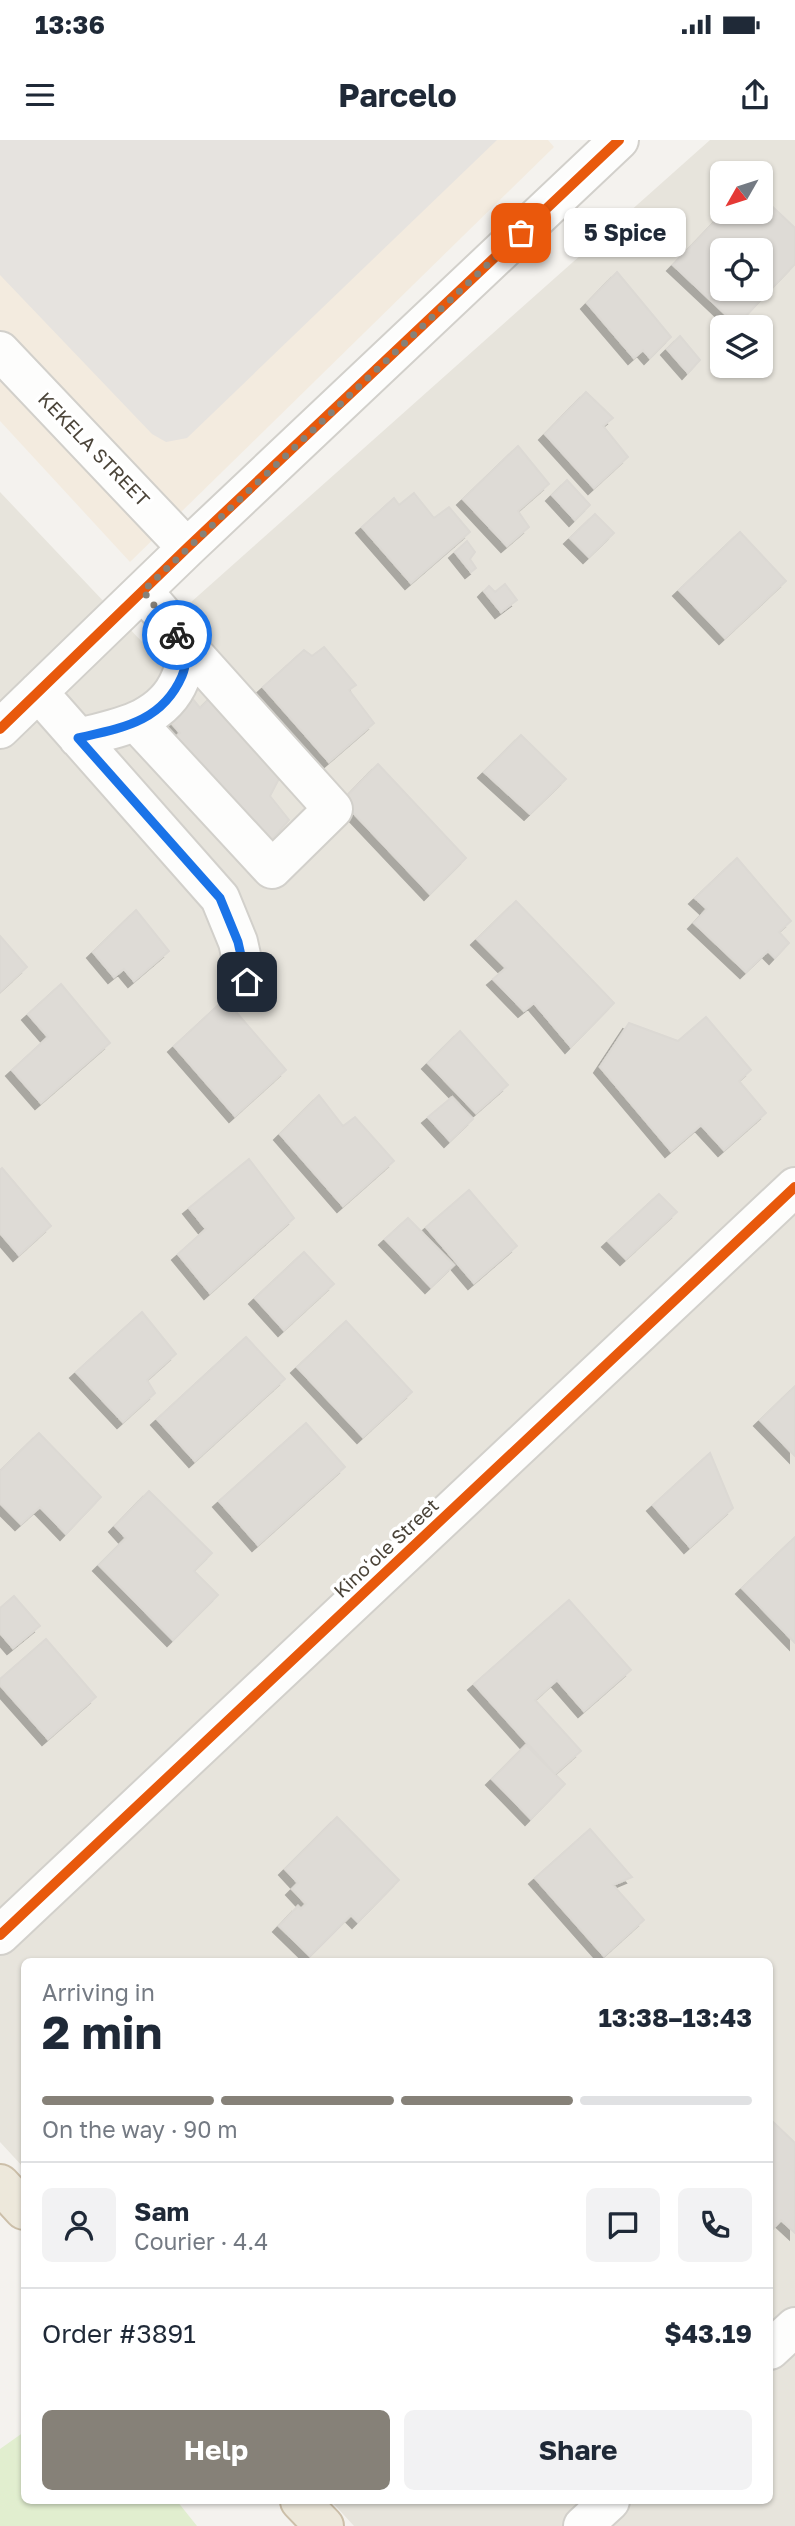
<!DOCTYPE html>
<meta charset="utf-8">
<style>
body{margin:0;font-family:"Golos Text",sans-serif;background:#f2f2f3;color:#1f2937;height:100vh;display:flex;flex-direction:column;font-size:26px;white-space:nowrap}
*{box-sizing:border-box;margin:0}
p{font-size:23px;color:#747a83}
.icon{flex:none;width:38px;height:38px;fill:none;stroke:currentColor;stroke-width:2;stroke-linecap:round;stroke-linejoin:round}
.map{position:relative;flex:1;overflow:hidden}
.sheet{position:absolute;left:21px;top:1818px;width:752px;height:546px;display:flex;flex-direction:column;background:#fff;border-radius:10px;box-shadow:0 2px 5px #0004}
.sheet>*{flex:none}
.needle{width:46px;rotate:231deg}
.tools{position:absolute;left:710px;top:21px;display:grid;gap:14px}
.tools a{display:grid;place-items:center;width:63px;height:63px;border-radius:10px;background:#fff;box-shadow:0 2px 5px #0004;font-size:35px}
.pin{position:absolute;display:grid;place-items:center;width:60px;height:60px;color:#fff;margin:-30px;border-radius:14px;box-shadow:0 4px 10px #0006}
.courier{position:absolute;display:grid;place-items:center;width:70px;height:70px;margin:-35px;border:5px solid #1a73e8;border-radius:50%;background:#fff;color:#222;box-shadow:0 2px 9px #0007}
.bubble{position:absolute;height:49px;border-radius:10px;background:#fff;box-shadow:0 2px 5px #0004;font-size:23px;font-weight:700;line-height:49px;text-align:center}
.headline em{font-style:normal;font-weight:700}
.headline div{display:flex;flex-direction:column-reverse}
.headline{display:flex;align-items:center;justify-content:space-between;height:119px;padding:0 21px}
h1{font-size:46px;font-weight:700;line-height:52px}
.bar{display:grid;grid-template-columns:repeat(4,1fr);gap:10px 7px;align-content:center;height:84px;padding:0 21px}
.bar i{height:9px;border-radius:5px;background:#e0e1e3}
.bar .on{background:#868178}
.bar p{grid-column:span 4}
.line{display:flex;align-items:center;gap:18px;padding:0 21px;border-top:2px solid #e0e1e3}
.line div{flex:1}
.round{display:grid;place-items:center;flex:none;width:74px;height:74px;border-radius:10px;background:#f2f2f3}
.cta{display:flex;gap:14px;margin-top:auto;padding:14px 21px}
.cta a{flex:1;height:80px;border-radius:10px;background:#868178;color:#fff;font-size:28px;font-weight:700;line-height:80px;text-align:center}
.cta a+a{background:#f2f2f3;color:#1f2937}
.status{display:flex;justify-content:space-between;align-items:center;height:49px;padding:0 35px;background:#fff;direction:ltr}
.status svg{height:19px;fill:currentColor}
header{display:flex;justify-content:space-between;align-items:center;height:91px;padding:0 21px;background:#fff;font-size:32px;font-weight:700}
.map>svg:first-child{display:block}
</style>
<div class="status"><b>13:36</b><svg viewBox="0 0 49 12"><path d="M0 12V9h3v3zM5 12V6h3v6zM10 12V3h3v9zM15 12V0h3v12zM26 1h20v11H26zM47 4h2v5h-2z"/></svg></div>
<header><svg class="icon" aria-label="menu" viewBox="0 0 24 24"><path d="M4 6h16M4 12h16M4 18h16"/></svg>Parcelo<svg class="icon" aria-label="share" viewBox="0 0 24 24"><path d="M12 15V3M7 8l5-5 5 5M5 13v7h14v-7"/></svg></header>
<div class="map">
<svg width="795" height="2386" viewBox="0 0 795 2386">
<defs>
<filter id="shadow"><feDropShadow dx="-6" dy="6" stdDeviation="0" flood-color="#0004"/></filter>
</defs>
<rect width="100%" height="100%" fill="#f4f2ee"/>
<path fill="#e7e4dc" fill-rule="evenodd" d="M710,0h85v2386h-441l-23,-25h439v-539h-746v206l-24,-26v-1650l144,152zM723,33h38v39h-38zM723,110h38v39h-38zM723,187h38v39h-38z"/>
<path fill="#f3ebdf" d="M0,0h548l6,7 -424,415 -130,-141z"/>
<path fill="#e1eecf" d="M24,2292v69h153l20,25h-197v-77z"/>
<path fill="#e6e3df" d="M0,0h497l-310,298 -21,4 -14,-8 -152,-159z"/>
<path fill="#dedbd6" stroke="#dcd9d4" stroke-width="2" fill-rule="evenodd" filter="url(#shadow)" d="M761,56l34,32v36l-58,61 -64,-60 51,-53h37zM723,110h38v39h-38z
M617,132l54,65 -21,21 -7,-8 -9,8 -47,-55z
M680,196l20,24 -12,13 -21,-24z
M586,252l27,26 -10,8 25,31 -34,31 -49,-54z
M518,306l31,38 -31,27 11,16 -22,19 -44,-47z
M567,340l23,25 -15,15 -23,-25z
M414,353l20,25 15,-11 21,25 -59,51 -49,-56 32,-29 5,7z
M595,374l19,19 -25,24 -19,-19z
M740,392l46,49 -61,57 -46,-48z
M467,401l8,11 -5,7 6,9 -5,4 -16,-20z
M505,444l12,16 -16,12 -17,-21 5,-5 6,6z
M324,507l32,38 -7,5 25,33 -45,39 -66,-75 41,-37 8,6z
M187,552l13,16 14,-14 68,79 -12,23 19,24 -22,25 -98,-102 11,-10 -17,-20z
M521,595l45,44 -36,35 -46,-42z
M378,624l88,94 -36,36 -88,-93z
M737,718l54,63 -12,11 10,11 -14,15 -7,-7 -22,21 -52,-49 13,-14 -12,-11z
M516,761l98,102 -43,44 -37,-44 -10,8 -31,-32 13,-11 -29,-29z
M136,770l33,41 -35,30 -10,-12 -10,8 -21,-25z
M0,796l27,31 -27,25z
M61,844l49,59 -69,60 -29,-33 36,-33 -20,-23z
M225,859l61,71 -51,46 -61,-70z
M706,877l45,53 -12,11 27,32 -42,37 -23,-25 -30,26 -71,-84 29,-44 49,18z
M460,891l48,54 -32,28 -48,-50z
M319,955l24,31 12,-9 39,44 -51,45 -63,-72z
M452,957l21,22 -23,22 -22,-24z
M249,1019l45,59 -84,75 -32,-39 28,-25 -17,-21z
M2,1028l49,58 -32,29 -19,-22v-63z
M469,1050l48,56 -43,37 -48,-56z
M659,1054l18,18 -51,47 -18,-18z
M408,1078l46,47 -23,22 -46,-48z
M304,1112l30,32 -50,46 -29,-32z
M142,1172l34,42 -29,26 8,13 -32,29 -47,-50z
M346,1181l66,71 -49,45 -66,-70z
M246,1197l39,42 -90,82 -38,-42z
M795,1246v70l-35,-36z
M306,1283l39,44 -87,78 -39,-44z
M39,1293l62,64 -35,37 -26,-27 -19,17 -21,-21v-32z
M710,1313l23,55 -43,39 -37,-42z
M149,1351l63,62 -18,18 24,24 -45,45 -74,-75 27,-27 -11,-12z
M795,1397v106l-53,-55z
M14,1456l26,30 -27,22 -13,-15v-25z
M569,1460l62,70 -47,41 -27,-31 -22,20 46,51 -26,23 -81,-90z
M46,1499l50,58 -48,42 -48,-54v-6z
M526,1605l39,39 -34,35 -39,-40z
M337,1677l62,63 -41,42 -7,-7 -41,41 -31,-30 19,-20 3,3 5,-5 -14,-15 6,-6 -13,-14z
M590,1689l42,48 -19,8 31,35 -40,36 -69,-78z
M770,1979l25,24v90l-14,-13 -11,12z"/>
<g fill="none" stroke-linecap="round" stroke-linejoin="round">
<g stroke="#d2d0cb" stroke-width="42">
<path id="minor" d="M0,211l187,197
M38,552l182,206 18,44 9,40
M136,582l136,147 61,-60 -151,-168
M0,589l187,-181 432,-408
M78,598c40,-10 85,-17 102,-59 6,-14 7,-23 2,-36 -6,-16 -28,-38 -39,-52
M0,1795l795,-748
M770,2210l25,-23
M583,2386l27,-25"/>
</g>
<g stroke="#ccbfa9" stroke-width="42">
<path id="highway" d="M0,2044l24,26
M300,2361l24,25"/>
</g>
<use href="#minor" stroke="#fdfdfc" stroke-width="38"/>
<use href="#highway" stroke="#ede8db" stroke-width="38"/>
<g stroke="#fff" stroke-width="15">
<path id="cycleway" d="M0,589l187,-181 432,-408
M0,1795l795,-748"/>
</g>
<use href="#cycleway" stroke="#e8590c" stroke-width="10"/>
</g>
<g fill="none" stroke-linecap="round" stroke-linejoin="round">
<path stroke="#868178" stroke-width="7" stroke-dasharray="0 12.6" d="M177,495l-34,-44 378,-358"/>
<path stroke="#1a73e8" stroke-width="9" d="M177,495c9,12 11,27 5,41 -20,46 -60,52 -104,62l142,160 18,44 9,40"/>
</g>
<g text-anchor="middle" stroke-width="7" stroke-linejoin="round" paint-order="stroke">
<g font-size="19" fill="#4b4439" stroke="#fff">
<text transform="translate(94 309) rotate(46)" y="7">KEKELA STREET</text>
<text transform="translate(386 1408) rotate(-43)" y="7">Kinoʻole Street</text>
</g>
</g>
</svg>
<div class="tools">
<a><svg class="needle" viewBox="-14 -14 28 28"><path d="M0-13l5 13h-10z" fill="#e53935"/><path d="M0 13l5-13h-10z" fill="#747a83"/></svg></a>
<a><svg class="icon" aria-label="locate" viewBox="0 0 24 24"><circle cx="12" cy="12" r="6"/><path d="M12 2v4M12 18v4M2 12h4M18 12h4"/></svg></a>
<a><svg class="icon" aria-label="layers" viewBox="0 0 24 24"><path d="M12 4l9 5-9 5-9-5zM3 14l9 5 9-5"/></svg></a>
</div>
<div class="pin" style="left:521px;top:93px;background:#ea580c"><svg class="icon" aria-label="bag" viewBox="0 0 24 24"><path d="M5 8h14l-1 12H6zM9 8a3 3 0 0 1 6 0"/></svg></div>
<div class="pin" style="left:247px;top:842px;background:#1f2937"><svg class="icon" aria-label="home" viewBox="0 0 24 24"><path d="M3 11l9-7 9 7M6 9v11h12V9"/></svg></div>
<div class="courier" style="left:177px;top:495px"><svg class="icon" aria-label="bike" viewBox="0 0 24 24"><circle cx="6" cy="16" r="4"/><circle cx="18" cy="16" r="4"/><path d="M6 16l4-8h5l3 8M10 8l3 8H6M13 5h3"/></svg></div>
<div class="bubble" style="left:564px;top:68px;width:122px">5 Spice</div>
<section class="sheet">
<div class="headline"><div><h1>2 min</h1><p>Arriving in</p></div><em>13:38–13:43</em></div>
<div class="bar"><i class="on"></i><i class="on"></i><i class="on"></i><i></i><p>On the way · 90 m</p></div>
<div class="line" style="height:126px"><a class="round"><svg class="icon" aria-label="person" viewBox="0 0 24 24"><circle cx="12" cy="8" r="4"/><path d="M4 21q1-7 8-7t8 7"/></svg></a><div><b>Sam</b><p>Courier · 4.4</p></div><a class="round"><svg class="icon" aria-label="chat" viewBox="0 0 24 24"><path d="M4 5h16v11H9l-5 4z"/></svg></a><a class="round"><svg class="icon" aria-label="phone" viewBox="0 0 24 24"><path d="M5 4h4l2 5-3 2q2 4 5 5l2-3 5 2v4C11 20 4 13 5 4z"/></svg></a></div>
<div class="line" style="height:91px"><div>Order #3891</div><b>$43.19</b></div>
<div class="cta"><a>Help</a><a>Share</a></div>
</section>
</div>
